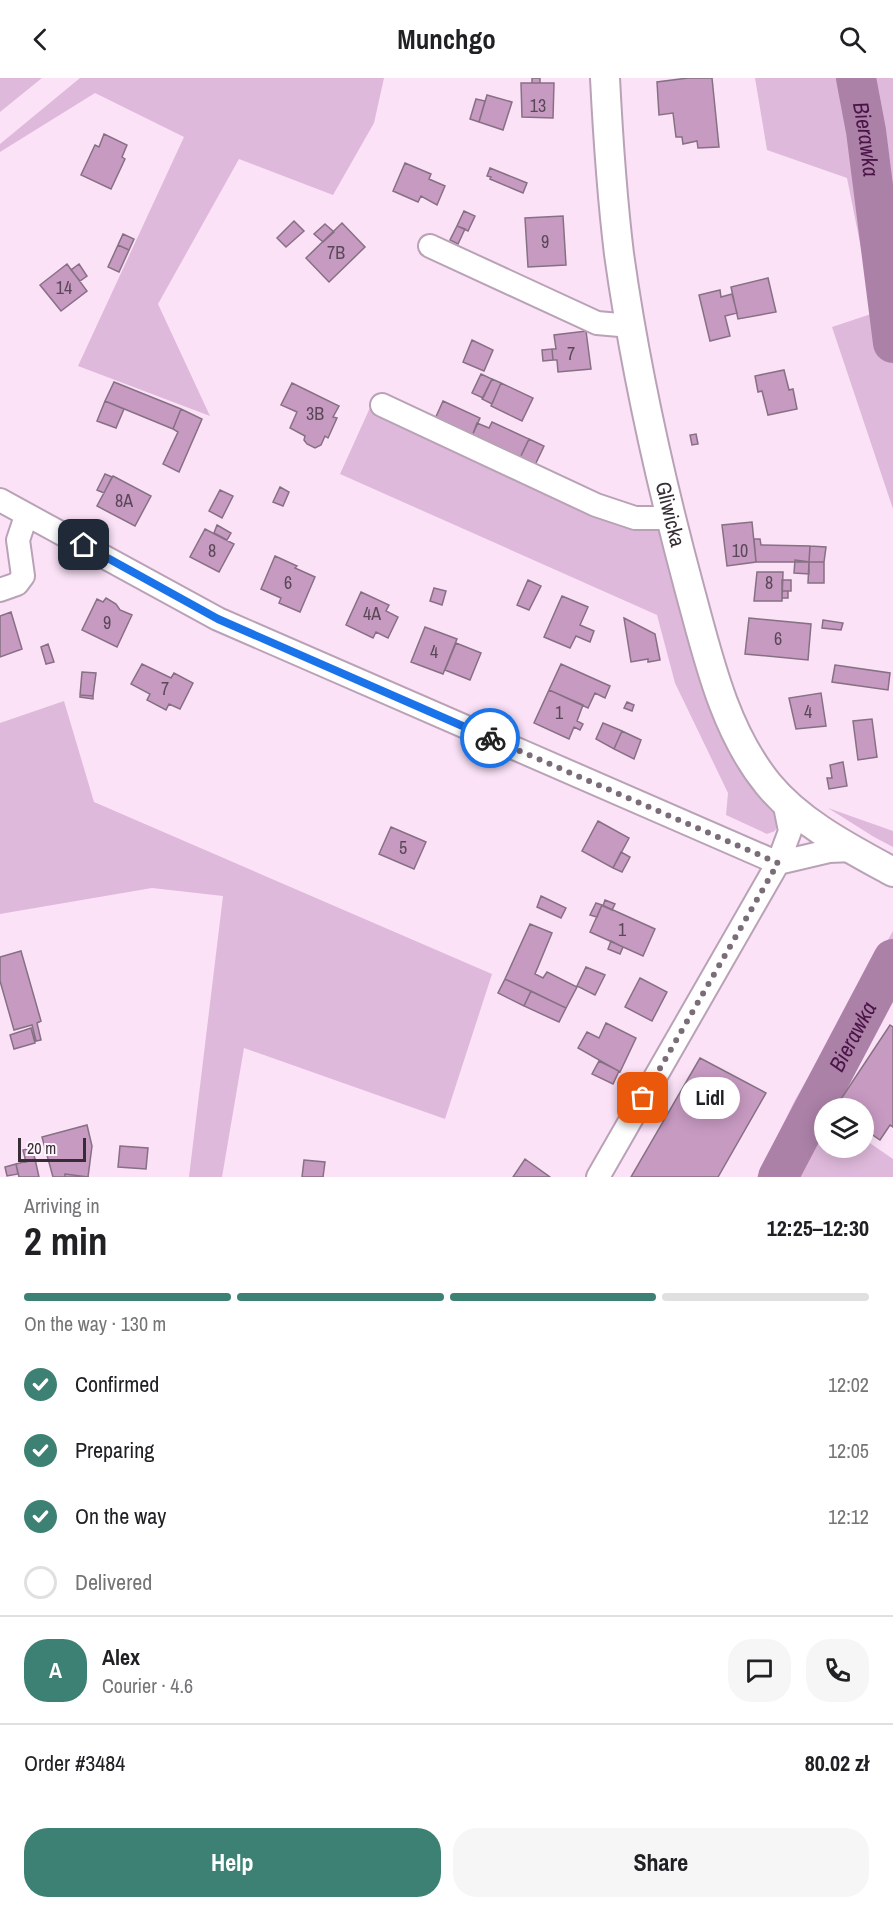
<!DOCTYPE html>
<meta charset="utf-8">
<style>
body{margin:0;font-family:"Archivo Narrow",sans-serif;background:#f6f6f6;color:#202124;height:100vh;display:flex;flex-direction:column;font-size:22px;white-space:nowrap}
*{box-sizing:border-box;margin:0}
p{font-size:20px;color:#757577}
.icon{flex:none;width:33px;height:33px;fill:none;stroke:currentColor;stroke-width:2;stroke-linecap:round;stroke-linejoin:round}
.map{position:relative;height:1099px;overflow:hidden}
.details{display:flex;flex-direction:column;background:#fff;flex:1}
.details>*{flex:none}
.fabs{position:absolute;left:814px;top:1020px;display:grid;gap:12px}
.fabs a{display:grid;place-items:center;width:60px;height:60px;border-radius:50%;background:#fff;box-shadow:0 3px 15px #0003;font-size:30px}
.scale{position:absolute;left:18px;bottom:15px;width:68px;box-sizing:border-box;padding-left:6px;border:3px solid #362d35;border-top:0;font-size:16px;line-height:21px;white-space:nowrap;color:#362d35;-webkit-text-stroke:4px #fff5fd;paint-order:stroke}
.pin{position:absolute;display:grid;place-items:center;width:51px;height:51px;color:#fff;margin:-26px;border-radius:12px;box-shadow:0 3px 9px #0006}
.courier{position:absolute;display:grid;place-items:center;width:60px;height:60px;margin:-30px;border:4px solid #1a73e8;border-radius:50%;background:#fff;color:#222;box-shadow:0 2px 8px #0007}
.bubble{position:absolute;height:42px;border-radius:21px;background:#fff;box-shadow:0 3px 15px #0003;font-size:20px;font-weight:800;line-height:42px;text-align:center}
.head em{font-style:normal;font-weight:800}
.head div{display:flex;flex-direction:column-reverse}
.head{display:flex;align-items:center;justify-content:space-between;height:102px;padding:0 24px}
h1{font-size:39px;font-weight:800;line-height:45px}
.bar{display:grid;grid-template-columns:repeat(4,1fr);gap:9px 6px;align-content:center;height:72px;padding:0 24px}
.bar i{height:8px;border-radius:4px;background:#e0e0e0}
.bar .selected{background:#3d8174}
.bar p{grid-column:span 4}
.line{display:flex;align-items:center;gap:15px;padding:0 24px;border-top:2px solid #e0e0e0}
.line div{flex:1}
.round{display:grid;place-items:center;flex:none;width:63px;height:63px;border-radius:24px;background:#f6f6f6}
ol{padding:0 24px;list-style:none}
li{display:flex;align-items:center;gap:18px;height:66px}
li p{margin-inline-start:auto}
li .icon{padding:6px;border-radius:50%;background:#3d8174;color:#fff;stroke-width:4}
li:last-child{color:#757577}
li i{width:33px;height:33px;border:3px solid #e0e0e0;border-radius:50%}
.primary-button{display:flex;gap:12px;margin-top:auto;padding:12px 24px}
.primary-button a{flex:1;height:69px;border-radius:24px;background:#3d8174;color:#fff;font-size:24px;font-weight:800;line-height:69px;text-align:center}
.primary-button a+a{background:#f6f6f6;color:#202124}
header{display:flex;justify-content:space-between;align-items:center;height:78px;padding:0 24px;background:#fff;font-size:27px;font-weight:800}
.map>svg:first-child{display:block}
</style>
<header><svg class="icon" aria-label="back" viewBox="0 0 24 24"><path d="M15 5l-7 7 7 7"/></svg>Munchgo<svg class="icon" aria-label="search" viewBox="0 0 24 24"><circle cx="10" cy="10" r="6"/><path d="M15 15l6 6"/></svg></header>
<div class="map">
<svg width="893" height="1099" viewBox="0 0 893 1099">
<rect width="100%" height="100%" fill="#fbe2f7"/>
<path fill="#dfb9db" d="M0,0h42l-42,34z
M80,0h304l-10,45 -41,72 -94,-36 -81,145 52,112 -132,-50 106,-229 -89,-44 -95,59v-8z
M755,0h138v431l-61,-182 42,-14 -27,-135 -80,-28z
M373,323l243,104 39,3 121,305 2,11 -3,7 -8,3 -41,-19 2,-22 -53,-110 -18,-68 -317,-141z
M64,623l30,101 398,172 -47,145 -201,-71 -22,129h-33l34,-281 -71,-8 -152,26v-191z
M828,730l65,23v16l-19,-10z
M893,853v70l-71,109 3,2v36h39v-9l29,20v18h-136l38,-77z"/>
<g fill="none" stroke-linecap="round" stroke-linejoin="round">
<g stroke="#ac81a8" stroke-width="40">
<path id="s1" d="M856,0l10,53 27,212"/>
<path id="s2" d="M778,1099l115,-218"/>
</g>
</g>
<path fill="#c79ac2" stroke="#867083" stroke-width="1.5" d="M532,0h8v5h-8z
M688,0h24l7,69 -21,1 -1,-7 -14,3 -1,-7h-6l-3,-24 -14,2 -2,-33z
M521,5h33l-1,35 -31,-1z
M487,17l25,7 -9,28 -24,-8z
M476,21l9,2 -6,21 -9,-3z
M104,56l23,11 -5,12 3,2 -14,30 -30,-14 14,-30 4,2z
M405,85l26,11 -2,5 16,7 -8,19 -16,-9 -3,6 -25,-11z
M490,90l37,15 -4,10 -33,-14 1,-2 -4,-1z
M464,133l11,5 -7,15 -11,-5z
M563,138l3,49 -38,2 -3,-49z
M294,143l10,10 -18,16 -9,-9z
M342,145l23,24 -36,35 -23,-24z
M325,146l9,8 -11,10 -9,-8z
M457,148l8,3 -7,15 -8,-4z
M123,156l11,5 -5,11 -11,-5z
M118,167l11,5 -10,22 -11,-5z
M67,186l20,27 -26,20 -21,-26z
M79,186l8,12 -7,5 -9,-11z
M768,200l8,34 -38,7 -7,-32z
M720,212l1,7 11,-3 5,19 -12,3 5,20 -20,5 -11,-46z
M586,253l5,38 -33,3 -1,-12h-4l-1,-11h4l-2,-14z
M472,262l21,10 -9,21 -21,-9z
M552,271l1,11 -10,1 -1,-11z
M784,292l5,20 4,-1 4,20 -29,6 -6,-24 -4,1 -3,-16z
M481,296l11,5 -9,19 -11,-5z
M492,301l9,4 -9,21 -10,-5z
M114,304l67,27 -8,20 -68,-28z
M292,305l47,23 -6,11 4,1 -9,20 -3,-2 -4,9 -6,3 -8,-4 -3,-4 1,-4 -15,-8 7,-16 -16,-7z
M501,305l32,15 -11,23 -31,-15z
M105,323l19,8 -8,19 -19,-7z
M443,323l37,17 -8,18 -37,-17z
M181,331l21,10 -23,53 -16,-8 15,-32 -5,-3z
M492,344l37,17 -9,19 -48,-22 5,-13 12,5z
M696,356l2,10 -6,1 -2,-10z
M529,361l15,7 -9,19 -15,-7z
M105,396l7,3 -8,16 -7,-3z
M113,398l38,20 -16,30 -38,-20z
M280,409l9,5 -6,14 -10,-4z
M220,412l13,6 -11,22 -13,-7z
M752,444l4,40 -29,4 -5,-41z
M217,447l14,8 -4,7 -13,-7z
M205,451l29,15 -15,28 -29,-15z
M754,461h6l1,6 49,1 -1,16h-53z
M810,468l16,1 -2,15h-15z
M275,478l22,10 -2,2 20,9 -15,35 -21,-9 2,-5 -20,-9z
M795,482l14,2v12l-15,-1z
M809,484h15v21h-16z
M757,494h26l-1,29h-28z
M528,502l13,6 -12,24 -12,-5z
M782,502h9v11h-9z
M434,510l12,3 -4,14 -12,-4z
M782,513h6v7h-6z
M361,514l28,13 -3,6 12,6 -10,21 -12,-6 -3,6 -27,-13z
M562,518l26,11 -8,18 14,6 -4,11 -14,-6 -6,12 -26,-11z
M106,520l10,6 4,6 12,5 -15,32 -35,-17 15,-31 6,3z
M11,534l11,37 -22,8v-41z
M624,540l31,16 5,26 -12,2v-3l-17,3z
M749,540l62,6 -3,36 -63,-6z
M823,542l20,3 -2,7 -19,-2z
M425,549l32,12 -14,35 -32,-12z
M456,565l25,10 -11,27 -25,-10z
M48,566l6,18 -8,2 -5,-17z
M142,586l29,14 3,-5 19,10 -13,26 -11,-5 -3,6 -19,-10 3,-6 -19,-10z
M561,586l49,22 -5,12 -10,-5 -7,15 -39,-18z
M835,587l55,8 -2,17 -56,-8z
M82,594l14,1 -3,23 -13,-1z
M549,612l34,15 -6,16 6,3 -3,6 -6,-3 -5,12 -35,-16z
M821,615l5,33 -30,3 -7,-31z
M80,617l13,1v3l-13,-2z
M627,624l7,3 -2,6 -8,-3z
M872,641l5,38 -19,3 -5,-39z
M603,645l19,8 -8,18 -18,-10z
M622,653l19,9 -7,19 -20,-10z
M843,684l4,24 -18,3 -2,-11h5l-2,-13z
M598,743l31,17 -16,30 -31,-17z
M391,749l35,15 -12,27 -35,-15z
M621,774l9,5 -8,15 -9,-4z
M541,818l25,12 -5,10 -24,-11z
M605,822l10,4 -3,6 -9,-4z
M596,825l6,2 -5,12 -7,-2z
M602,827l53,24 -12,27 -53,-24z
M530,846l22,9 -17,41 8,4 4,-6 30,15 -11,21 -61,-29z
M611,863l12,6 -3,7 -12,-5z
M21,873l20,70 -4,2 4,17 -5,1 -4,-16 -18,5 -14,-49v-24z
M586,889l19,8 -10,20 -18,-9z
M640,900l27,14 -15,29 -27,-14z
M505,901l26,12 -7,15 -26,-13z
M531,913l35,17 -7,14 -35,-16z
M606,945l30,15 -16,34 -42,-24 9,-16 12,6z
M890,947l3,2v100l-3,-2 -10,15 -16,-11v-21h-29z
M31,950l4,15 -21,6 -4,-14z
M700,980l66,35 -48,84h-87z
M599,983l20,10 -6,13 -21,-10z
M87,1047l5,21 -4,31 -23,-3v3h-12l-11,-40z
M120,1068l28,2 -2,21 -28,-2z
M32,1070l3,11 -9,3 -3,-12z
M35,1081l4,18h-20l-3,-13z
M525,1081l25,18h-37z
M304,1082l21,2 -2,15h-21z
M16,1086l2,10 -11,2 -2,-9z
M65,1096l23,3h1h-24z"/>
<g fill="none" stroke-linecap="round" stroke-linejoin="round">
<g stroke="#b9a2b6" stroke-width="26">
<path id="minor" d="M430,168l167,77 34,3
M382,327l214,100 39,13h35
M0,422l218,119 560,244
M0,512l17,-6 6,-8 -5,-36 8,-24
M778,785l51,-12 24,-1
M598,1099l180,-314 12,-32 -6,-30"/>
</g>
<g stroke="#b9a2b6" stroke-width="32">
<g id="major">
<path id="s3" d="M605,0c3,59 7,118 14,176 16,114 41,226 71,337 18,66 34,139 78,193 32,39 81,64 125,88"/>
</g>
</g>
<use href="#minor" stroke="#fff" stroke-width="22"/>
<use href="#major" stroke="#fff" stroke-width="28"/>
</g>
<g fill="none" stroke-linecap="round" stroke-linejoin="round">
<path stroke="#7b6c79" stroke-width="6" stroke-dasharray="0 10.8" d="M490,660l288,125 -135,235"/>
<path stroke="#1a73e8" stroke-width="8" d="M84,467l134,74 272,119"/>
</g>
<g text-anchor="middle" stroke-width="4.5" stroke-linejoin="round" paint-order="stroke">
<g font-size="18" fill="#5a4858">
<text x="538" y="34">13</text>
<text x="545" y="170">9</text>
<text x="336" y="181">7B</text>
<text x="64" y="216">14</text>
<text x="571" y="282">7</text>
<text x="315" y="342">3B</text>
<text x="124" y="429">8A</text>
<text x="212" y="479">8</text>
<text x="740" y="479">10</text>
<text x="288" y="511">6</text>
<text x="769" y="511">8</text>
<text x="372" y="542">4A</text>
<text x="107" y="551">9</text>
<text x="778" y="567">6</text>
<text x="434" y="580">4</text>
<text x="165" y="617">7</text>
<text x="808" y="640">4</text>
<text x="559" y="641">1</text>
<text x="403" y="776">5</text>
<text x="622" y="858">1</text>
</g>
<g font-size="21" fill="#362d35" stroke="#fff5fd">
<text dy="7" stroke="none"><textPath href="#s3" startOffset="442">Gliwicka</textPath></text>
</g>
<g font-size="22" font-style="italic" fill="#4a1447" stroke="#fff5fd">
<text dy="8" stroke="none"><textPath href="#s1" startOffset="62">Bierawka</textPath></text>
<text dy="8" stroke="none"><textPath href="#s2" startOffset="159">Bierawka</textPath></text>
</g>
</g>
</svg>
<div class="fabs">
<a><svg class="icon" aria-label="layers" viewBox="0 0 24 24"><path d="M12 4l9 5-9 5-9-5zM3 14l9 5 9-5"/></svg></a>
</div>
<div class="scale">20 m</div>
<div class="pin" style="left:643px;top:1020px;background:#ea580c"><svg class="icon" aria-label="bag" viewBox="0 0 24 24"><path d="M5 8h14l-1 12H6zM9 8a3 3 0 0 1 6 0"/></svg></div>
<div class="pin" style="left:84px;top:467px;background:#1f2937"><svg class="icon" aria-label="home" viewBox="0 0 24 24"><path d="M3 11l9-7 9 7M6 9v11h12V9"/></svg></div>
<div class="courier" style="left:490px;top:660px"><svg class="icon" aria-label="bike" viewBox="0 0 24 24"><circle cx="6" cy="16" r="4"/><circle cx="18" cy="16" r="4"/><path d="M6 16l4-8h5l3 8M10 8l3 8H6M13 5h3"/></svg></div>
<div class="bubble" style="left:680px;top:999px;width:60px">Lidl</div>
</div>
<section class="details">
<div class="head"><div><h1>2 min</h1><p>Arriving in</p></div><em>12:25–12:30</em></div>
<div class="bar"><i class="selected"></i><i class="selected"></i><i class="selected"></i><i></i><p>On the way · 130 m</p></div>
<ol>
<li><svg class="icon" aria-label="check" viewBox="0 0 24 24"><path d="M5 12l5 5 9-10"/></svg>Confirmed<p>12:02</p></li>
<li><svg class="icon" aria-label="check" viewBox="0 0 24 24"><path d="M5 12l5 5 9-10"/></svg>Preparing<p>12:05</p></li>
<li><svg class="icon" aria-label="check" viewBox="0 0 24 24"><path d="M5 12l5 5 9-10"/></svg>On the way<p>12:12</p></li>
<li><i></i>Delivered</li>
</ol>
<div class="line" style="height:108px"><b class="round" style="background:#3d8174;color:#fff">A</b><div><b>Alex</b><p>Courier · 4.6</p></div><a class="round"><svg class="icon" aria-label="chat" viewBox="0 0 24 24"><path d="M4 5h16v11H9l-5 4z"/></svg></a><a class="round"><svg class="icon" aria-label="phone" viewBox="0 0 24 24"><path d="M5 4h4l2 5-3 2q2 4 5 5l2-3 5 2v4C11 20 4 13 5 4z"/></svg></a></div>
<div class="line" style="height:78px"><div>Order #3484</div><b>80.02 zł</b></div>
<div class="primary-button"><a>Help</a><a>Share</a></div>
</section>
